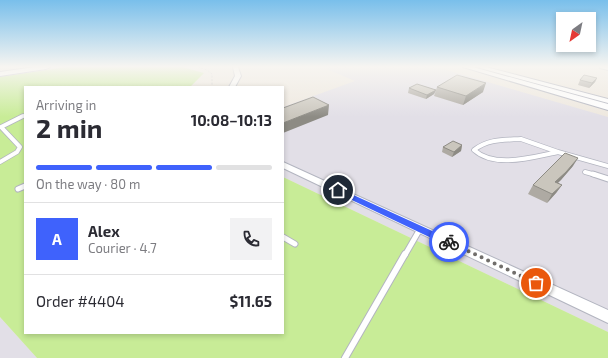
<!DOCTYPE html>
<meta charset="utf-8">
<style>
body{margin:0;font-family:"Exo 2",sans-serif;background:#f2f2f3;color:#2b2b33;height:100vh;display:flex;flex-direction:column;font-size:15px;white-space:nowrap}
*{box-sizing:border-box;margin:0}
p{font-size:13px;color:#7c7c81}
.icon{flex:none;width:22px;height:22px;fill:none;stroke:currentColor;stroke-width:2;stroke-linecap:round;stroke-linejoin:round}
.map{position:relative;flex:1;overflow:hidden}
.drawer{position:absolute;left:24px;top:86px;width:260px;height:248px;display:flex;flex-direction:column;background:#fff;border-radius:0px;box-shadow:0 2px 6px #0003}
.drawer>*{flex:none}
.needle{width:26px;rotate:213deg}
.fabs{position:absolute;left:556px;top:12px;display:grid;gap:8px}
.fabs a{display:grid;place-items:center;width:40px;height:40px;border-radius:0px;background:#fff;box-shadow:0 2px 6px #0003;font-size:20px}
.pin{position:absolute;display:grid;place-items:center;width:34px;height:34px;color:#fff;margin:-17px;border:2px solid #fff;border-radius:50%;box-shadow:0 1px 4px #0007}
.courier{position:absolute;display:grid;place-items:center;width:40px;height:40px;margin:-20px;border:3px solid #3f62fc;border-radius:50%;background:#fff;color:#222;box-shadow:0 1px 5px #0007}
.summary em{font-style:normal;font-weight:700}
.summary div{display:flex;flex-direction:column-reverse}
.summary{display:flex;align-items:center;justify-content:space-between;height:68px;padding:0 12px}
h1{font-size:26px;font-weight:700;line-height:30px}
.bar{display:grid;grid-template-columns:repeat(4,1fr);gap:6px 4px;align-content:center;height:48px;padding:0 12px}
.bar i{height:5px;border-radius:3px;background:#e1e1e2}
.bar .current{background:#3f62fc}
.bar p{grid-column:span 4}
.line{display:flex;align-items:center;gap:10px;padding:0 12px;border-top:1px solid #e1e1e2}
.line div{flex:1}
.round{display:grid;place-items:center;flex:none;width:42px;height:42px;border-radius:0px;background:#f2f2f3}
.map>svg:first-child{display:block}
</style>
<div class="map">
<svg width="608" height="358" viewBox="0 0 608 358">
<rect width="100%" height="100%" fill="#eee8df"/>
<path fill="#e2dfe7" d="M322,67h114l172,50v215l-325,-155v-70l72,-26z
M0,317l37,41h-37z"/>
<path fill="#c8ec97" d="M66,67h116l22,6 -14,14h-165v246h258v-156l325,155v26h-571l-37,-41v-240z"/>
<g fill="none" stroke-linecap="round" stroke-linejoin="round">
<g stroke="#b3b5c0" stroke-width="5.5">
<path id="service-far2" d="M521,139l37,13c-25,5 -63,17 -84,-2 14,-11 29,-10 47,-11z
M558,152l50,14
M0,162l17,-10 3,-5 -19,-20 22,-11
M585,172l11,3"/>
</g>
<g stroke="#b3b5c0" stroke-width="7">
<path id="service-far1" d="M593,174l15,5
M18,189l7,-3
M283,237l12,7
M405,255l15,-26"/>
</g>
<g stroke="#b3b5c0" stroke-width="8">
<path id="service" d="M345,358l60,-104"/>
</g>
<g stroke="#b3b5c0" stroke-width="2">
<path id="minor" d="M233,67h5l3,9 -6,11h-6l6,-11z
M480,67h6l122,32v4l-128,-35z
M600,67h8v3l-8,-2z
M283,162l325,148v13l-325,-155z"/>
</g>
<g stroke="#b3b5c0" stroke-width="2">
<path id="secondary" d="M35,67h15l-4,2 -46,7v-4z
M463,67h10l135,37v6z"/>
</g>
<path stroke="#c8c8c8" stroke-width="1" stroke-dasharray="2 1.5" stroke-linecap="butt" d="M198,67l9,3 5,4v13"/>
<use href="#service-far2" stroke="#fff" stroke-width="4"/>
<use href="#service-far1" stroke="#fff" stroke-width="5"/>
<use href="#service" stroke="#fff" stroke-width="6"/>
<use href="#minor" fill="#fff" fill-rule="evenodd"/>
<use href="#secondary" fill="#fff" fill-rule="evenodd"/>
</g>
<path fill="#aeaaa3" d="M597,78l-2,4 -6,6 -11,-3 2,-5z
M437,87l46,5 -20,13 -29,-9z
M409,88l27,2 -2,4 -8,5 -18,-6z
M462,145l-1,6 -9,6 -10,-5 1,-5z
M573,166l-15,17 4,2 -6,8 -9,10 -19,-9 5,-9z"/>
<path fill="#8d8b84" d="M597,78l-2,4 -6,6 3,-5z
M486,83l-3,9 -20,13 3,-9z
M436,90l-2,4 -8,5 1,-4z
M329,105l-1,10 -45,18v-10z
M462,145l-1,6 -9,6 2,-5z
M578,158l-5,8 -12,14 -11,10 5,-8z
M562,185l-6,8 -9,10 5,-9z"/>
<path fill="#cac6bd" stroke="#8d8b84" d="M457,75l29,8 -20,13 -29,-9z
M584,75l13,3 -5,5 -12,-3z
M417,84l19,6 -9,5 -18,-7z
M313,97l16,8 -46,18v-15z
M453,141l9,4 -8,7 -11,-5z
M565,153l13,5 -12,14 -11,10 7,3 -10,9 -19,-9z"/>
<linearGradient id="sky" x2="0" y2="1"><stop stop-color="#79bfeb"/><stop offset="0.57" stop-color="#f7f5f1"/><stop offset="1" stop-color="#f7f5f1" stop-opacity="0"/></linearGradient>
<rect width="608" height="117" fill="url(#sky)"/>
<path fill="#3f62fc" d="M338,188l114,52 1,2 -4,4 -3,-1 -111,-53 -1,-2z"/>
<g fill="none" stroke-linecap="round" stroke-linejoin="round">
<path stroke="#716e6b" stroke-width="4" stroke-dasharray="0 7.2" d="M449,242l87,41"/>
</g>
</svg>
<div class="fabs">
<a><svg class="needle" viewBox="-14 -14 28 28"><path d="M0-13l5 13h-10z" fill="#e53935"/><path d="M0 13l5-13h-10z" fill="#7c7c81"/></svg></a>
</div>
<div class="pin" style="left:536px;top:283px;background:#ea580c"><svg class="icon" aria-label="bag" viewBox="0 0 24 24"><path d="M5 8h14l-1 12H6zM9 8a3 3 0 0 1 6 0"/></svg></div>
<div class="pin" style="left:338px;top:190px;background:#1f2937"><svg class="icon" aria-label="home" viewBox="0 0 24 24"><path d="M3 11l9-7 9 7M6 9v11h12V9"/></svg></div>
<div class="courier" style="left:449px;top:242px"><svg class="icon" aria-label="bike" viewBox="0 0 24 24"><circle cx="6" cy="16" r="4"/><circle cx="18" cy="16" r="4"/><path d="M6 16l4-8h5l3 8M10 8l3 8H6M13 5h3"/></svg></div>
<section class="drawer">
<div class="summary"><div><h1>2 min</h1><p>Arriving in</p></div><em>10:08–10:13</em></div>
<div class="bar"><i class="current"></i><i class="current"></i><i class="current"></i><i></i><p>On the way · 80 m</p></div>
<div class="line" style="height:72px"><b class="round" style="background:#3f62fc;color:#fff">A</b><div><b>Alex</b><p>Courier · 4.7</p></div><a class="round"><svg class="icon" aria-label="phone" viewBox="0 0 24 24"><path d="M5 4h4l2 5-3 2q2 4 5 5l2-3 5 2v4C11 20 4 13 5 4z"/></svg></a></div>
<div class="line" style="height:52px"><div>Order #4404</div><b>$11.65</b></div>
</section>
</div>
